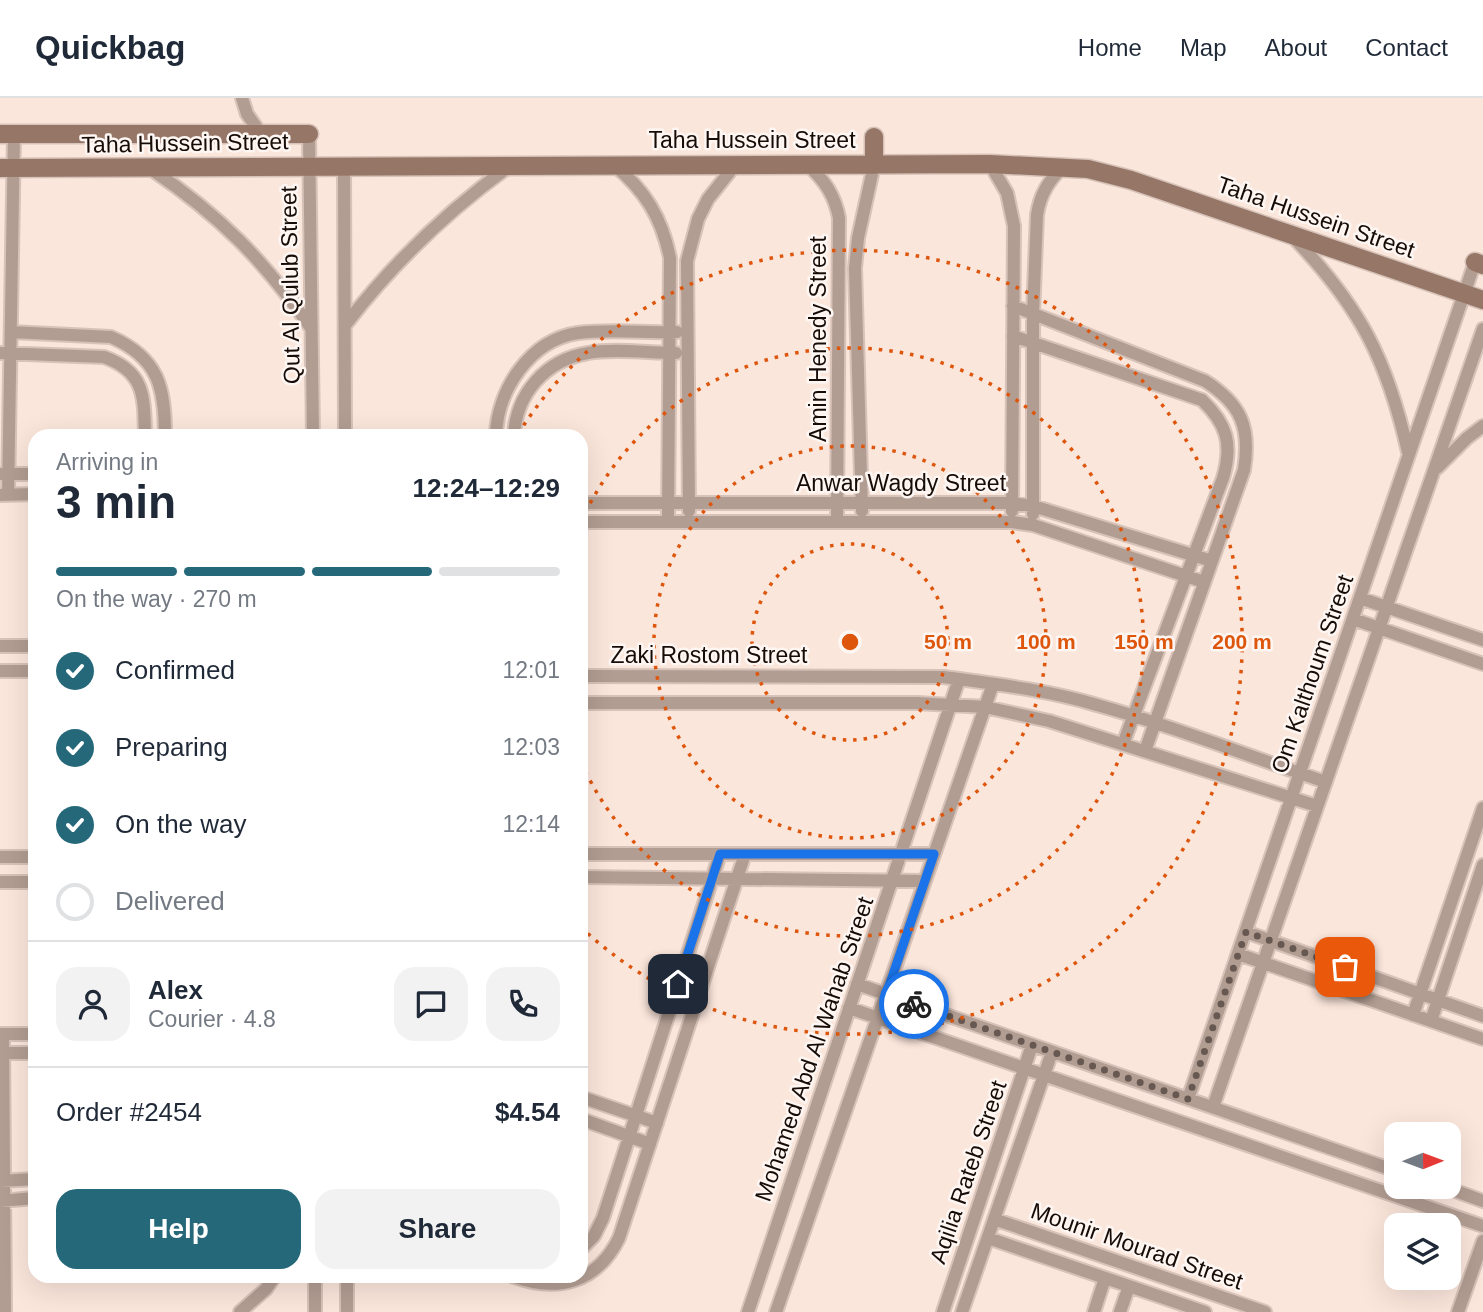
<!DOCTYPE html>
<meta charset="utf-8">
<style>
body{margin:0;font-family:Helvetica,sans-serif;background:#f2f2f3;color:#1f2937;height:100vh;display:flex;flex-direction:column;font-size:26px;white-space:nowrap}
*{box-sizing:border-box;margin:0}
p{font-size:23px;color:#747a83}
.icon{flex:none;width:38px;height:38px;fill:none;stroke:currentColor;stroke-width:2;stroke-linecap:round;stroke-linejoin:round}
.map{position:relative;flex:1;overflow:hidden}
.drawer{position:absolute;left:28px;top:331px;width:560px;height:854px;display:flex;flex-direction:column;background:#fff;border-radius:21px;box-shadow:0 7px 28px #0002}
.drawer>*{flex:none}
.needle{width:46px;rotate:89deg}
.buttons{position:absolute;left:1384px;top:1024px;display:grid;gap:14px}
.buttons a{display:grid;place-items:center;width:77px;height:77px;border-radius:14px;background:#fff;box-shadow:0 7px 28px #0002;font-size:35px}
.pin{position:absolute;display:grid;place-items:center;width:60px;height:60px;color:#fff;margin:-30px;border-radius:14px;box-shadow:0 4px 10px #0006}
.courier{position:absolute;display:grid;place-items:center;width:70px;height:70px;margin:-35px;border:5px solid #1a73e8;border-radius:50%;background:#fff;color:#222;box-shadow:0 2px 9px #0007}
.head em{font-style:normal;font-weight:700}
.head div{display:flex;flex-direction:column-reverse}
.head{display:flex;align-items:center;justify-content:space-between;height:119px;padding:0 28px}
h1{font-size:46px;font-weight:700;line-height:52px}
.bar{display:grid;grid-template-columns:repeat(4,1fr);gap:10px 7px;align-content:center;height:84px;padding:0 28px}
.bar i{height:9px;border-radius:5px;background:#e0e1e3}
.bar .on{background:#24687a}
.bar p{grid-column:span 4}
.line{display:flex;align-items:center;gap:18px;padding:0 28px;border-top:2px solid #e0e1e3}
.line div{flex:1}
.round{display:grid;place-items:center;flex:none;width:74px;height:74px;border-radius:21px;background:#f2f2f3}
ol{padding:0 28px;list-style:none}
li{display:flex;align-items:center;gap:21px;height:77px}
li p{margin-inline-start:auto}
li .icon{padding:7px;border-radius:50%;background:#24687a;color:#fff;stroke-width:4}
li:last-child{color:#747a83}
li i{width:38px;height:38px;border:4px solid #e0e1e3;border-radius:50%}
.cta{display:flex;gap:14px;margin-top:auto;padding:14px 28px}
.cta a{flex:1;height:80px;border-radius:21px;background:#24687a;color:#fff;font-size:28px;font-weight:700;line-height:80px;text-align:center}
.cta a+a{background:#f2f2f3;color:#1f2937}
header{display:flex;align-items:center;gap:42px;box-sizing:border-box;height:98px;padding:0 35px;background:#fff;border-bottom:2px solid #e0e1e3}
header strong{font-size:33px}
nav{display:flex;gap:38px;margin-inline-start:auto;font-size:24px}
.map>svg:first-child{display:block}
</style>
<header>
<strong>Quickbag</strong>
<nav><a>Home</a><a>Map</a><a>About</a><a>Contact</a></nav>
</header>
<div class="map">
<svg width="1483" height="1214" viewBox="0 0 1483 1214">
<rect width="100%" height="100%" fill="#fbe6db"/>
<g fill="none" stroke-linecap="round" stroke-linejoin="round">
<g stroke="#d7c3b9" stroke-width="16">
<path id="street" d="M242,0l5,16 14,20
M309,36l4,302
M613,66c32,26 49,54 57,94l-2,264
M990,66l17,29 7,33 -2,285
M344,68l1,270
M809,68c16,15 26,30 30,52l-2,304
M151,71c68,46 113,91 160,159
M1294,140c66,69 93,121 114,214
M1013,208l192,75c36,23 46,46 39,89l-99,281
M346,226c48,-62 101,-113 165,-159
M11,234l100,5c48,21 54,51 54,99
M1013,238l189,64c25,24 31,44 21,78l-100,266
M0,255l104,4c42,15 40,41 41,79
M496,338c1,-46 34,-96 82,-103 28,-4 70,0 99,-1
M514,338c2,-43 32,-76 74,-83 26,-5 61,0 88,0
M1437,370l30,-30 16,-12
M0,376h35
M0,397l35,-1
M8,397l6,-361
M581,405h431l21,3 179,55
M689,413l-2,-250 11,-42 10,-20 27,-34
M862,413l-7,-243 3,-30 16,-73
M1033,416v-199l4,-100c3,-20 11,-34 26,-48
M581,424h431l21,3 171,57
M1360,500l123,42
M1353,521l130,45
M0,548h35
M0,573h35
M581,578l363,1c51,7 103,13 153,28 77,21 153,52 229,77
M581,605h336l68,4 64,14 268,85
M581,756h353
M0,759h35
M581,779l344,4
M0,784h35
M1246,834l237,84
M1238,856l245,85
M857,886l539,187
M849,910l634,218
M1413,917l70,-207
M1431,923l52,-156
M0,936h35
M3,936l2,278
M0,955h35
M581,999l76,26
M1188,1001l287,-837
M1213,1009l270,-778
M581,1021l69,25
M0,1083l35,-2
M1442,1088l41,15
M0,1103l35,-3
M994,1121l271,93
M988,1140l217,74
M581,1151l13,-13 9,-18 117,-364
M315,1178v36
M347,1178v36
M512,1178c45,17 85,7 107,-38l126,-384
M240,1214l26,-23 9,-13
M748,1214l211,-633
M776,1214l217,-628
M943,1214l89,-267
M962,1214l90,-260
M1094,1214l11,-34
M1120,1214l9,-26
M1458,1214l25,-71"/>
</g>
<g stroke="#d7c3b9" stroke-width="21">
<path id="secondary" d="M0,36h309
M874,39v28
M0,70l990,-4 98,5 43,11 352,120
M1475,164l8,3"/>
</g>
<use href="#street" stroke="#b29d92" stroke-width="12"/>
<use href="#secondary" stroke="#967767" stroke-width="18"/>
</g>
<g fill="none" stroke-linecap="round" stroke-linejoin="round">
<path stroke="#675851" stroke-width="7" stroke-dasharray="0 12.6" d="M914,906l274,95 58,-167 99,35"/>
<path stroke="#1a73e8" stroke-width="9" d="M678,886l42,-130h214l-48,141 28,9"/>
</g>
<g fill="none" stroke="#de550c" stroke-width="3.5" stroke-dasharray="3.5 7">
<circle cx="850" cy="544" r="98"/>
<circle cx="850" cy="544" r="196"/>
<path d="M581 424A294 294 0 1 1 581 664"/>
<path d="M518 336A392 392 0 1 1 583 831"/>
</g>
<g text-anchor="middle" stroke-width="5" stroke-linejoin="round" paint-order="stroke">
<g font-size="23" fill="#170b06" stroke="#fdf6f3">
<text x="752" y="50">Taha Hussein Street</text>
<text transform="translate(185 45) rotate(-1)" y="8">Taha Hussein Street</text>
<text transform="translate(1316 119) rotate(19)" y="8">Taha Hussein Street</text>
<text transform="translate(290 187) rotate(-91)" y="8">Qut Al Qulub Street</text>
<text transform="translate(818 241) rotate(-90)" y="8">Amin Henedy Street</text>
<text x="901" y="393">Anwar Wagdy Street</text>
<text x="709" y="565">Zaki Rostom Street</text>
<text transform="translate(1312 576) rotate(-71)" y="8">Om Kalthoum Street</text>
<text transform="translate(814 951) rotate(-71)" y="8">Mohamed Abd Al Wahab Street</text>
<text transform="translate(968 1074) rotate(-71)" y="8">Aqilia Rateb Street</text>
<text transform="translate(1137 1148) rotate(19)" y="8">Mounir Mourad Street</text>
</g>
</g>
<circle cx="850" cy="544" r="10" fill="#de550c" stroke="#fdf6f3" stroke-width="3.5"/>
<g font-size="21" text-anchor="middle" font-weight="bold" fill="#de550c" stroke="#fdf6f3" stroke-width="5" stroke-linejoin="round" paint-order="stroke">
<text x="948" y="551">50 m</text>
<text x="1046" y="551">100 m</text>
<text x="1144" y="551">150 m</text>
<text x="1242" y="551">200 m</text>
</g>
</svg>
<div class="buttons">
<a><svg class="needle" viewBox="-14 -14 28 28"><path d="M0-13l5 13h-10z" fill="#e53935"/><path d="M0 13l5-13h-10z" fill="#747a83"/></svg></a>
<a><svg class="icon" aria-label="layers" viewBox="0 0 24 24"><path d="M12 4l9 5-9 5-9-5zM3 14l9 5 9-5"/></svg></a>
</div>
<div class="pin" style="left:1345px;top:869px;background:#ea580c"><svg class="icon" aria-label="bag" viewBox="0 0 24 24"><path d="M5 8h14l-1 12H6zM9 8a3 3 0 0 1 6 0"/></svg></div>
<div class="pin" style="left:678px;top:886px;background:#1f2937"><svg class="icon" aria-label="home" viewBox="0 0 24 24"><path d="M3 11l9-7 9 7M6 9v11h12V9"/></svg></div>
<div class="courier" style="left:914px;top:906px"><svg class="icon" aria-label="bike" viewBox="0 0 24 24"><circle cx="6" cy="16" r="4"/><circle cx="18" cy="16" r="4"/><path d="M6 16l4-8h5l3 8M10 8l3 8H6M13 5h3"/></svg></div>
<section class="drawer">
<div class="head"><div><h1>3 min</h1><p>Arriving in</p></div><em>12:24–12:29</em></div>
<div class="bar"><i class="on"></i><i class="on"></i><i class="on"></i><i></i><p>On the way · 270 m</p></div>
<ol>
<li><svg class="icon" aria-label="check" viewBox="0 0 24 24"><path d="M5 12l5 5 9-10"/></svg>Confirmed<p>12:01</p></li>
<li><svg class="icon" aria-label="check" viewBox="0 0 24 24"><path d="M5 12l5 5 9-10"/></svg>Preparing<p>12:03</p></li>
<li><svg class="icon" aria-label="check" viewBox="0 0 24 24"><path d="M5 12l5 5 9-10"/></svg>On the way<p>12:14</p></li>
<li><i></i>Delivered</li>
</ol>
<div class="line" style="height:126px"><a class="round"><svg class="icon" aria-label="person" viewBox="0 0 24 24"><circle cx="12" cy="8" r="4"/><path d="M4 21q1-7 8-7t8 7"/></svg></a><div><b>Alex</b><p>Courier · 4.8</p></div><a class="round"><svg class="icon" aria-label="chat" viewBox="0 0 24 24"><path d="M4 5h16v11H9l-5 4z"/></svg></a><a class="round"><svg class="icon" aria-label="phone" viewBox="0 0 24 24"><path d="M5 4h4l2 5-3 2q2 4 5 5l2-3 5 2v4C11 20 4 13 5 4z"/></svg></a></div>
<div class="line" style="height:91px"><div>Order #2454</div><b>$4.54</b></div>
<div class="cta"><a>Help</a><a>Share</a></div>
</section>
</div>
